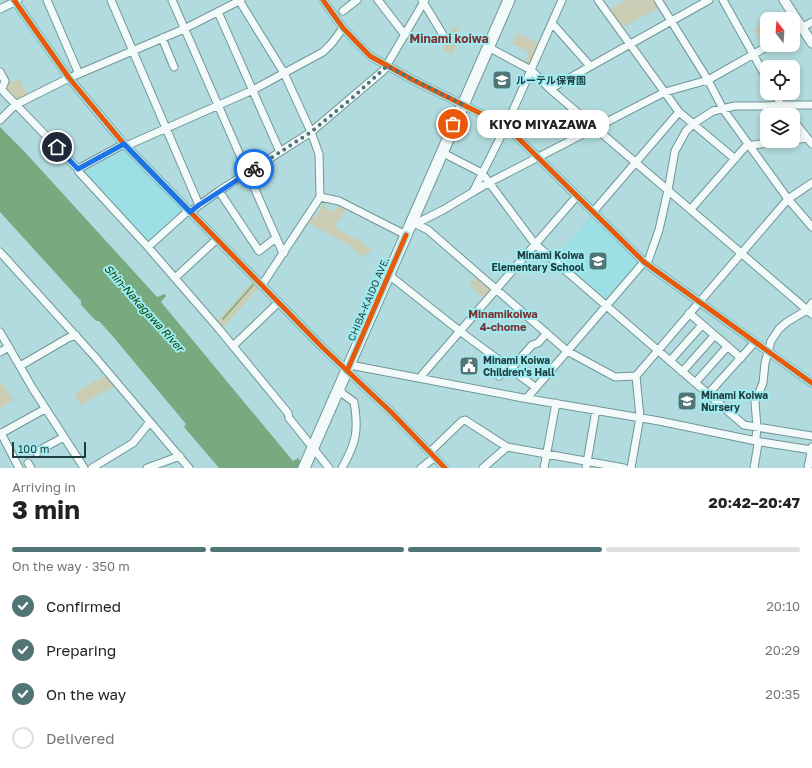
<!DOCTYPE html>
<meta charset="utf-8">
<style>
body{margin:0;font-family:"Golos Text","Noto Sans JP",sans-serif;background:#f6f6f6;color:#222;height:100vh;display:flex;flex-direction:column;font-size:15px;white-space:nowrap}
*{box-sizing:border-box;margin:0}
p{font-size:13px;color:#767676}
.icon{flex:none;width:22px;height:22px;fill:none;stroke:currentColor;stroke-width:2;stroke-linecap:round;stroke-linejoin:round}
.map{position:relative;height:468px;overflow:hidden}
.panel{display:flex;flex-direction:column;background:#fff;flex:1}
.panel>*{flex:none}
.needle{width:26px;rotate:343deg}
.buttons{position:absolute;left:760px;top:12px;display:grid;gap:8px}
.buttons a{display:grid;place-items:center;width:40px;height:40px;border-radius:8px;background:#fff;box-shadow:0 2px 6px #0003;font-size:20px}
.scale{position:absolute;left:12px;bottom:10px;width:74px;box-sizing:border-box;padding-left:4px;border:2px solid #1e3d3f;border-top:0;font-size:11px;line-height:14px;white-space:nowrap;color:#1e3d3f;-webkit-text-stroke:3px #9febf0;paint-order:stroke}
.pin{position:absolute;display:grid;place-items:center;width:34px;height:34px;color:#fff;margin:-17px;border:2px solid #fff;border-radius:50%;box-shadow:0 1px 4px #0007}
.courier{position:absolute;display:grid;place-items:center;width:40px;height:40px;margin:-20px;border:3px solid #1a73e8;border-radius:50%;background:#fff;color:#222;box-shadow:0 1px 5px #0007}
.bubble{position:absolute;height:28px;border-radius:12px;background:#fff;box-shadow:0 2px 6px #0003;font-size:13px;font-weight:700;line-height:28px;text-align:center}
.overview em{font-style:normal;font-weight:700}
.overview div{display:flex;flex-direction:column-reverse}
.overview{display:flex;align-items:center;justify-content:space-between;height:68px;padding:0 12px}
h1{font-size:26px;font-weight:700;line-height:30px}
.bar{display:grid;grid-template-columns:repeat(4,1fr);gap:6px 4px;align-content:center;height:48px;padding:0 12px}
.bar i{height:5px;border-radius:3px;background:#e0e0e0}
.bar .on{background:#517477}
.bar p{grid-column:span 4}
ol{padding:0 12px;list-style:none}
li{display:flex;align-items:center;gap:12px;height:44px}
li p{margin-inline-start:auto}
li .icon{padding:4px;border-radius:50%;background:#517477;color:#fff;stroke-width:4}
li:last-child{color:#767676}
li i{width:22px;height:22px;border:2px solid #e0e0e0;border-radius:50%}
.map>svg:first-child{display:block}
</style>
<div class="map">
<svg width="812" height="468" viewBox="0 0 812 468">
<rect width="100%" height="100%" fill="#b1dbde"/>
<path fill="#9cdfe4" d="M122,148l62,64 -35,32 -69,-74z
M593,215l48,48 -36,39 -51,-43z"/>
<path fill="#cacdb3" d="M627,0h27l5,8 -38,20 -14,-18z
M765,22l2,4v18l-4,3 -9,-18z
M453,26l6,3 -5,11 4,2 -6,13 -10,-5z
M517,33l23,11 -11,24 -5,-3 5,-13 -17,-8z
M19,78l9,18 -14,6 -10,-11 2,-6z
M326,200l2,1 -3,6 9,5 5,-8 7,4 -11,19 26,15 10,8 -7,7 -20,-15 -39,-21 5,-7 5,4z
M477,275l18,15 -9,10 -17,-15z
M254,280l6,6 -39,44 -6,-7z
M108,374l9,11 -37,20 -6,-12z
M2,382l11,18 -13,8v-25z"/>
<path fill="#78aa80" d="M0,127l23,23 134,147 8,-3 1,2 -5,6 132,159 5,-3 7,10h-86l-35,-41 2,-3 -76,-91 -11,-12h-3l-15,-16v-4l-81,-89z"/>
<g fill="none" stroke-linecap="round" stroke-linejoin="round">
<path stroke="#78aa80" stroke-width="1.5" d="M223,319l30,-34"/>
<g stroke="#729596" stroke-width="9">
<path id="minor" d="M14,0l55,78 55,66 199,204 68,64 54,56
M47,0l32,74
M111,0l88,205
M172,0l110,251 2,2
M239,0l45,73 27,59 8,22 1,43 -58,88
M323,0l20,28 27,28 43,24 93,46 138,136 168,121
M378,0l27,35
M422,0l23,38
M598,0l81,112 56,47
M658,0l50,80 15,29 65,90 24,28
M723,0l44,79
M0,9l18,-9
M343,11l14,-11
M218,12l62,140
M552,23l38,43
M793,32l19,-10
M162,38l12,29
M488,47l43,23 19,19 262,225
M0,72l5,9 -3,8
M0,88l78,81 1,3 69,75 40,-36
M550,89l159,-89
M775,93l6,12 8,10
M0,120l15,-15 54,-27 115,-49 57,-29
M793,120l19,24
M793,140l14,-2
M126,146l127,-56 70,-38 9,-9 11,-15
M441,152l41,21 53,71 209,181 68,11
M78,169l46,-25
M219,191l40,60 17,-13
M473,192l17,-10 175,-90 43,-12 62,-35
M320,197l19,4 67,34
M691,209l55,-63 35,-5
M190,212l29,-21 92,-59 73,-62 41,-70
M593,212l86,-100
M412,222l16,8 139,121 48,26 21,-1
M415,224l28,-14 30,-18 33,-66 56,-126
M148,247l71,82 69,84 1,5 40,50
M0,252l95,105 94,111
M647,264l12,-34 9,-40 7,-39 11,-20 7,-7 20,-13 22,-5h30l16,-1h31
M389,275l72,57 74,55
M175,278l42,-39
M689,313l52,45
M0,332l33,57 51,79
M233,346l46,-44
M0,352l9,-5
M670,361l32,-36
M350,363l5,3 168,32 136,23 102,21 51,8
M20,366l48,-28 8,-3
M511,369l21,-24 6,-2 9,-10
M682,372l32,-36
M499,376l9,-9
M421,378l1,-3 155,-179
M695,383l32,-36
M339,389l4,5 11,8c5,29 2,41 -12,66
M708,394l47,-52
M527,398l117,-136
M1,433l18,35
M0,434l45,-25
M430,452l32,-31 3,-1 42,27 117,21
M37,453l1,-2 26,-14
M28,463l3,5
M92,468l41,-25 17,-21
M147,468l33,-12
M421,468l14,-11
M483,468l24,-21
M544,468l12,-65
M586,468l10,-58
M631,468l9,-51 -4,-41 152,-177 24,-16
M754,468l4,-24 -2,-6 1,-11 -2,-25 8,-19 2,-20 6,-22 8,-12 8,-7 20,-12 5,-7
M808,468l4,-21"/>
</g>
<g stroke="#729596" stroke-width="11">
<path id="major" d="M784,0l28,43"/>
</g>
<g stroke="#729596" stroke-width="13">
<path id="highway" d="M304,468l205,-468"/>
</g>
<use href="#minor" stroke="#f3fafa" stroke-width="7"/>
<use href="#major" stroke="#f3fafa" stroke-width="9"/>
<use href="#highway" stroke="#f3fafa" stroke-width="11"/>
<g stroke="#9febf0" stroke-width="8">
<path id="cycleway" d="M14,0l55,78 55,66 199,204 68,64 54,56
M323,0l20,28 27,28 43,24 93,46 138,136 168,121
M347,371l59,-136"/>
</g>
<use href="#cycleway" stroke="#e8590c" stroke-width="5"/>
</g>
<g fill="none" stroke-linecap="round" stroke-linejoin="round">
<path stroke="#517477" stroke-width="4" stroke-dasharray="0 7.2" d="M254,169l57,-37 40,-33 36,-33 75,38 -9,20"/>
<path stroke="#1a73e8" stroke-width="5" d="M57,147l21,22 46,-25 66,68 9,-7 55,-36"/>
</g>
<defs>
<g id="school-square" transform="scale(1)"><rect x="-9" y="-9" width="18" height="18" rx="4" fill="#517477" stroke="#9febf0"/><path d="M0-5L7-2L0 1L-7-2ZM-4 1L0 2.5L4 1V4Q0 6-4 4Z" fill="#fff"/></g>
<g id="civic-square" transform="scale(1)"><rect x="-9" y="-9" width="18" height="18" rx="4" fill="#517477" stroke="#9febf0"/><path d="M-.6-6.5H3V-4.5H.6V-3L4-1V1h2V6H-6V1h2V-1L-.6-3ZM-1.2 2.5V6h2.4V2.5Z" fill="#fff"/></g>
</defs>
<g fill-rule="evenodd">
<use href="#school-square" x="502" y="80"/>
<use href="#school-square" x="598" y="261"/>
<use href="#civic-square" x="469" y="366"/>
<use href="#school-square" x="687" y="401"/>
</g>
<g text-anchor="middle" stroke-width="4" stroke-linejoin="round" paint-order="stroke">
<g font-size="10" font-weight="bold" fill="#1e3d3f" stroke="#9febf0" text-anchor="start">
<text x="516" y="84">ルーテル保育園</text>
<text x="584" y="259" text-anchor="end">Minami Koiwa<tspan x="584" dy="12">Elementary School</tspan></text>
<text x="483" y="364">Minami Koiwa<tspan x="483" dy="12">Children's Hall</tspan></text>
<text x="701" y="399">Minami Koiwa<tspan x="701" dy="12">Nursery</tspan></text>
</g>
<g font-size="10" fill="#1e3d3f" stroke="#9febf0">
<text transform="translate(368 299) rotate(-67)" y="4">CHIBA-KAIDO AVE.</text>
</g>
<g font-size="11" font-style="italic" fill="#0b4403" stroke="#9febf0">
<text transform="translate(144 308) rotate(48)" y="4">Shin-Nakagawa River</text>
</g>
<g font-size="11" font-weight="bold" fill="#7b3435" stroke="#9febf0">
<text x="503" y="318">Minamikoiwa<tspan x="503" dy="13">4-chome</tspan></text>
</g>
<g font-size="12" font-weight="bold" fill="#7b3435" stroke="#9febf0">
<text x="449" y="43">Minami koiwa</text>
</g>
</g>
</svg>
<div class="buttons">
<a><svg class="needle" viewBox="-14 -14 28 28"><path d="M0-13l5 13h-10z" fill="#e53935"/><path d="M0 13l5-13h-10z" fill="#767676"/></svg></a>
<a><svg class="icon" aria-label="locate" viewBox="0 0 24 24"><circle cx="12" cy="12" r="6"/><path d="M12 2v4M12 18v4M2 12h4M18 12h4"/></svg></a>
<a><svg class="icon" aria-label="layers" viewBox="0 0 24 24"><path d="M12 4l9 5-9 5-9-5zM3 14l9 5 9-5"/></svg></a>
</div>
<div class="scale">100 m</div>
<div class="pin" style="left:453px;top:124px;background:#ea580c"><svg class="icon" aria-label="bag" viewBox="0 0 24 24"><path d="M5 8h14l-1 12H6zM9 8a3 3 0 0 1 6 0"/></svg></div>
<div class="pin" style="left:57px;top:147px;background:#1f2937"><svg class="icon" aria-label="home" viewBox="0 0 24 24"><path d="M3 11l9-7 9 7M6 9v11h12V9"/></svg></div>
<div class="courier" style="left:254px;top:169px"><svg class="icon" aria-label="bike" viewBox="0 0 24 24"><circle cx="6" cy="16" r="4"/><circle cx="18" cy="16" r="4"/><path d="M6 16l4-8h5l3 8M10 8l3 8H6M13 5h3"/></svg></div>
<div class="bubble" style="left:477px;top:110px;width:132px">KIYO MIYAZAWA</div>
</div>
<section class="panel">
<div class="overview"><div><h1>3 min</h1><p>Arriving in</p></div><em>20:42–20:47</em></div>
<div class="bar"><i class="on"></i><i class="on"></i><i class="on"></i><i></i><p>On the way · 350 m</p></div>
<ol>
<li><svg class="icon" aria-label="check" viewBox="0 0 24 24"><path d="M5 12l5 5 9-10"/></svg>Confirmed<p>20:10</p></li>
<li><svg class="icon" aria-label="check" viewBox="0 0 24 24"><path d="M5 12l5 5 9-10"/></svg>Preparing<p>20:29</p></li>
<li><svg class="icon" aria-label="check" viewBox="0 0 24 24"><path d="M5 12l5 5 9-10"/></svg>On the way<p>20:35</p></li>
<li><i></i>Delivered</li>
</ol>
</section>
